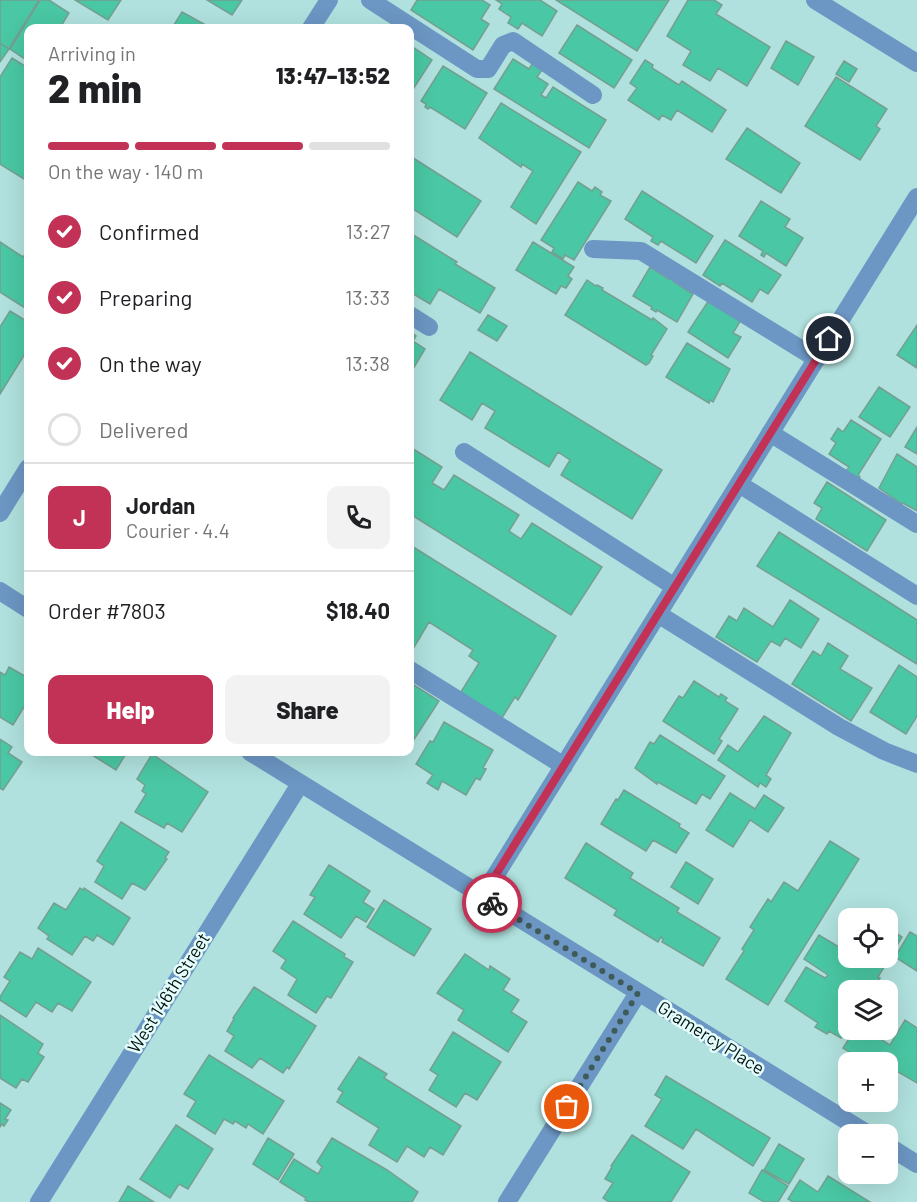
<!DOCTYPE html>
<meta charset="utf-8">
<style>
body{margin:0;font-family:Barlow,sans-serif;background:#f2f2f2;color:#202124;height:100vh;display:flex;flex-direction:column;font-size:22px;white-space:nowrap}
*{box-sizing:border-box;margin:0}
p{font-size:20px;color:#757577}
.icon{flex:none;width:33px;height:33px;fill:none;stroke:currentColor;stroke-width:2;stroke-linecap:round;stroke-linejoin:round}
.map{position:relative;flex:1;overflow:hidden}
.sheet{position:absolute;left:24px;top:24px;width:390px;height:732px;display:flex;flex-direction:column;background:#fff;border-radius:12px;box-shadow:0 6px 24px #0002}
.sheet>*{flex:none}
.tools{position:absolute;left:838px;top:908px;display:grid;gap:12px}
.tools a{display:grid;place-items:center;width:60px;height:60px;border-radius:12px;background:#fff;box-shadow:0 6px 24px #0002;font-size:30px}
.pin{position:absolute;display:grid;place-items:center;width:51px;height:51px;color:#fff;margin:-26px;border:3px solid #fff;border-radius:50%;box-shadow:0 2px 6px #0007}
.courier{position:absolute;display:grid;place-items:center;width:60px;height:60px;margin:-30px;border:4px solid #c23256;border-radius:50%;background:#fff;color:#222;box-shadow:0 2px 8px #0007}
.head em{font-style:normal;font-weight:800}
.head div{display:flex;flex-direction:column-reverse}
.head{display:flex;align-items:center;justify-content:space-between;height:102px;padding:0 24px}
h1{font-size:39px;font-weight:800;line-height:45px}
.bar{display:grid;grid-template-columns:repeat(4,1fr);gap:9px 6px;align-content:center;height:72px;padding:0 24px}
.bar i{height:8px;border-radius:4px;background:#e0e0e0}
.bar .current{background:#c23256}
.bar p{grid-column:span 4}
.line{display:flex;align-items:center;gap:15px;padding:0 24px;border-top:2px solid #e0e0e0}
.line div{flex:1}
.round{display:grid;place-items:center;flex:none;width:63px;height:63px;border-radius:12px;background:#f2f2f2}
ol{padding:0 24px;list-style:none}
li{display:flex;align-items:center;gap:18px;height:66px}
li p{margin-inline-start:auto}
li .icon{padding:6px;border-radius:50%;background:#c23256;color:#fff;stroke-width:4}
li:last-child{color:#757577}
li i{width:33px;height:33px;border:3px solid #e0e0e0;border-radius:50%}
.button{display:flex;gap:12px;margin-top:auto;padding:12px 24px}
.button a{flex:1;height:69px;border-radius:12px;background:#c23256;color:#fff;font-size:24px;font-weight:800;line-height:69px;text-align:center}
.button a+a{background:#f2f2f2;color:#202124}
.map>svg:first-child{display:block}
</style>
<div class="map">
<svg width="917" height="1202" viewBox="0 0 917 1202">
<rect width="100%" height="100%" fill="#b0e1de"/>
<path fill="#4ac7a4" stroke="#759f91" stroke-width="1.5" d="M0,0h39l-30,49 -9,-6z
M40,0h9l20,13 -9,15h-32v33l-18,-12z
M75,0h46l-13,20z
M207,0h35l-10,15z
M417,0h65l8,5 -9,14 8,5 -16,26 -62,-40z
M496,0h44l17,11 -15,25 -20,-13 -4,6 -10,-6 3,-6 -12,-8 3,-5z
M556,0h113l-32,51z
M688,0h26l8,5 -6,9 54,33 -23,39 -29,-18 -8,13 -27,-16 8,-14 -24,-15z
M182,12l29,16h-39z
M577,25l55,35 -18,28 -55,-35z
M786,41l28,16 -16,28 -27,-17z
M0,43l9,6 -9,13z
M410,45l22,15 -22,34z
M12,58l16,10v68l-2,4 2,1v31l-4,7 -24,-15v-87z
M513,59l16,10 5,-8 10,6 -7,10 11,7 -7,11 5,3 7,-11 53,33 -17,28 -95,-59z
M645,60l8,5 -1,3 27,17 3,-4 44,29 -14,22 -35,-22 -6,10 -9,-5 -3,5 -31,-20 9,-12 -7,-5z
M844,61l13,8 -8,13 -13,-8z
M443,66l44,27 -22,36 -35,-22 -2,2 -3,-2 1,-3 -5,-3z
M836,77l51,32 -11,17 4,3 -20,31 -55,-34z
M501,103l80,49 -45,72 -25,-17 22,-36 -11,-7 -1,3 -42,-29z
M747,128l53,35 -19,30 -55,-34z
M410,156l71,45 -24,36 -47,-30z
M578,182l14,9 3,-4 7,5 -2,3 11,6 -37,59 -9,-5 -2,4 -11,-7 2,-4 -13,-8z
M642,191l71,45 -17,27 -35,-22 -3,4 -7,-4 2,-4 -28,-18z
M761,201l29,18 -5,8 18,11 -17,28 -20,-13 -2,4 -3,-2 2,-4 -24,-15z
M410,233l47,29 -2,2 40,24 -15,25 -41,-24 -9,15 -20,-12z
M725,240l56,35 -13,19 -8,-5 -8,13 -30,-19 -2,3 -17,-11z
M0,242l23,15 4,-5 1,1v57l-28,-18z
M533,242l41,25 -6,9 4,3 -6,9 -5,-2 -5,8 -40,-24z
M650,267l18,12 2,-4 6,3 -2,4 19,12 -16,28 -20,-12 -1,2 -5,-3 1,-2 -19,-11z
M587,280l9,6 1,-1 6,3 -1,2 50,30 1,-2 14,11 -16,26 2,1 -4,7 -3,2 -81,-50z
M709,300l32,20 -8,13 8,4 -13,21 -40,-26z
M10,311l18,11v27l-28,45v-67z
M488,315l19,11 -10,15 -19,-11z
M917,325v43l-20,-13z
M410,331l6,5 -3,5 12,8 -15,25z
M687,343l43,26 -17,33 -3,-2 -1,3 -43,-26z
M470,352l192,118 -30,49 -71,-44 9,-15 -12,-8 -9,15 -64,-39 10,-17 -13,-8 -10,17 -32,-20z
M879,387l31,20 -20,30 -31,-20z
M851,420l30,19 -23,36 2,2 -1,2 -14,-6 4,-6 -20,-13 7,-11 -5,-4 7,-11 5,4z
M917,427v27l-12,-7z
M410,447l32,20 -10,16 12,7 10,-15 65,40 -10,16 12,8 11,-16 70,44 -31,48 -161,-101z
M897,454l20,13v44l-14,-8 -1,1 -23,-16z
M827,482l59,38 -19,31 -51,-32 6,-11 -8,-5z
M779,532l138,88v44l-160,-98z
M410,545l146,91 -38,64 -3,-3 -15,24 -41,-26 20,-32 -10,-7 4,-6 -44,-28 -19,32z
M790,600l29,19 -18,29 -16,-10 -5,8 -9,-5 -14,21 -41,-25 13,-21 8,5 7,-13 29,19z
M828,643l20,13 -8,13 32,19 -21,33 -59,-37 21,-33 8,5z
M899,665l18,12v39l-11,18 -36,-22z
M9,667l19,11v31l-4,-2 -11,18 -13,-8v-45l5,3z
M694,681l25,16 2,-3 6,4 -2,3 13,8 -19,30 3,2 -8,13 -51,-33 16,-25 4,2z
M414,685l25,16 -28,43 -1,-1v-51z
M764,716l27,17 -25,42 5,4 -5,8 -6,-4 -2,4 -40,-27 10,-15 10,7z
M444,722l49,28 -10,18 3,1 -6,11 -4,-2 -10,17 -24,-14 -4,9 -11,-7 6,-8 -17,-11 14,-23 3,1z
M660,735l65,41 -15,23 -8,-5 -6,10 -38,-22 -1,2 -22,-16 15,-26 4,2z
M0,739l12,8 -4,6 14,9 -19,28 -3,-2z
M94,752h33l-11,18 -24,-15z
M152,754l56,38 -26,40 -15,-9 -3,5 -29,-16 11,-18 -4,-3 3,-6 -8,-6z
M624,790l56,34 -1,3 10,6 -13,20 -23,-13 -7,11 -45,-27 15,-25 2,1z
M730,793l25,16 9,-14 20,13 -16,24 -18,-12 -17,27 -27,-17z
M121,822l48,30 -4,6 2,1 -22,31 -13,-7 -10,16 -27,-17 9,-16 -7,-5z
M830,841l29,18 -91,146 -42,-26 18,-28 -2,-2 12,-19 -4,-3 18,-28 3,3 13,-20 14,9z
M586,843l47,30 -3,5 49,30 -2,4 43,26 -17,28 -41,-24 1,-3 -2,-2 -3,5 -44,-27 3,-5 -52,-32z
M686,862l27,17 -15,25 -27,-17z
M329,865l41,26 -7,11 11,7 -8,13 -10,-6 -15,22 -37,-24 11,-17 -5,-2z
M80,888l3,2 1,-2 46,30 -17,27 -16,-10 -4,6 -8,-5 -13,19 -25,-16 2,-3 -11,-8 16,-25 12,7z
M384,900l47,29 -17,27 -47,-29z
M293,921l52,33 -1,3 9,5 -22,36 -4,-2 -11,17 -28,-18 9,-16 -16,-11 5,-8 -13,-9z
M888,928l14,9 -24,40 2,1 -8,12h-23v36l-8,12 -12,-7 -2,3 -12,-7 3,-4 -33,-22 21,-34 19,11 3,-3 -24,-16 15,-24 25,15 1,-1 4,2v6h39z
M910,932l7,4v35l-22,-14z
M38,948l53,34 -19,29 -14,-8 -6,9 -16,-10 -10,15 -26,-17v-3l10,-16 -6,-4 16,-25 12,7z
M465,954l24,16 1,-4 20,13 -7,11 16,10 -8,12 16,10 -19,30 -50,-32 6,-10 -27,-17z
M254,987l62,39 -27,43 -2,-2 -4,6 -23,-15 -8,10 -27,-17 9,-15 -7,-5 7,-12 -1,-1z
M0,1015l43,29 -5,9 6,4 -16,25 -6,-3 -6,9 -16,-10z
M905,1020l12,8v55l-29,-17v-4h-32l-9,-6 2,-4 -6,-4 11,-17 -4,-2h14l26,16z
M453,1032l48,30 -24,38 -12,-7 -9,14 -27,-17 9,-15 -8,-5z
M209,1055l75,46 -21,33 -15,-10 -2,4 -11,-7 -2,3 -9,-5 -9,15 -28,-18 9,-15 -12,-7z
M359,1057l28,17 -3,4 77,48 -18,29 -13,-8 -6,10 -17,-11 -10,16 -28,-17 10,-17 -42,-26 6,-10 -5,-3z
M666,1076l104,62 -17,28 -57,-37 -13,20 -38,-23 17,-27 -7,-4z
M0,1103l11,7 -6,9 3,1 -4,6 -2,-2 -2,3z
M176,1125l37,24 -25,40 -9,-5 -9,14 -30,-19z
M632,1135l58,37 -19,30h-62l-6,-4 10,-15 -8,-4 7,-12 -1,-1z
M268,1138l26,16 -16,26 -25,-16z
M332,1138l55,32 31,22 -6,10h-103l-4,-2 1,-2 -26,-16 14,-23 24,15 4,-7 -5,-5z
M779,1144l25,15 -15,25 -25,-14z
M762,1170l26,16 -10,16h-14l-15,-9z
M828,1176l42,26h-77l-5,-3 12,-19 18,12z
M128,1186l26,16h-35z"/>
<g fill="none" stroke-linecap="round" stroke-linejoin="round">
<path stroke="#6c96c3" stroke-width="18" d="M370,0l107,69h11l15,-24 10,-4 80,54
M815,0l102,63
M311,28l18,-28
M593,249l48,2 176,108
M410,315l19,12
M770,433l147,91
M464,452l211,135
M739,484l178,112
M0,513l28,-45
M0,591l28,18
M658,614l181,113 45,24 33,13
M410,670l154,96
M250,752l618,382
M482,897l435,-700
M888,1146l29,18
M39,1202l261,-418
M507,1202l131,-209"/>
</g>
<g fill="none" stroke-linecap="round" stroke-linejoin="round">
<path stroke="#3f5b59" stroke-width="6" stroke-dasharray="0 10.8" d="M492,903l146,90 -71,114"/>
<path stroke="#c23256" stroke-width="8" d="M492,903l-10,-6 347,-558"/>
</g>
<g text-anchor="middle" stroke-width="5" stroke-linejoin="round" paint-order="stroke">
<g font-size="18" fill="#021312" stroke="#e5fdfb">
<text transform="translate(169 993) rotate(-58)" y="6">West 146th Street</text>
<text transform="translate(711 1038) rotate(32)" y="6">Gramercy Place</text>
</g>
</g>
</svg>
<div class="tools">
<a><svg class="icon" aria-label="locate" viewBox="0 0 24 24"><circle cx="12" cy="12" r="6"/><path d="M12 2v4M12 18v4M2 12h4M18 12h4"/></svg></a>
<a><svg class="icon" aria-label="layers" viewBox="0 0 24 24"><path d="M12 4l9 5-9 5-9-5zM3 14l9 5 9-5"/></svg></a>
<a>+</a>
<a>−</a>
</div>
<div class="pin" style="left:567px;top:1107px;background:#ea580c"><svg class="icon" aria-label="bag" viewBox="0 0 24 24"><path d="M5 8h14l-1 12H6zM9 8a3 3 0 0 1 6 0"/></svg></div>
<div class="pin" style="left:829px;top:339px;background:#1f2937"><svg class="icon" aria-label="home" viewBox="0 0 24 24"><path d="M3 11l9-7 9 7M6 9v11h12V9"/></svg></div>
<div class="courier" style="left:492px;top:903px"><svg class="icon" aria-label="bike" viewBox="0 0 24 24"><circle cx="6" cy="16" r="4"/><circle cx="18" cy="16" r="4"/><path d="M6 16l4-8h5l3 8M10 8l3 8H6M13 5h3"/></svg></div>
<section class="sheet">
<div class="head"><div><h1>2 min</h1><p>Arriving in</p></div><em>13:47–13:52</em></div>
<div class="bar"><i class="current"></i><i class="current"></i><i class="current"></i><i></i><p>On the way · 140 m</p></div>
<ol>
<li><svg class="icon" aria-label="check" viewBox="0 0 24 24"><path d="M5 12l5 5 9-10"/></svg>Confirmed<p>13:27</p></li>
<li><svg class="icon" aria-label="check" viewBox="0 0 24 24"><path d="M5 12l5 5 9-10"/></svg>Preparing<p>13:33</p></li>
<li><svg class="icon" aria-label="check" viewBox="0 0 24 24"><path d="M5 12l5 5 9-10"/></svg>On the way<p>13:38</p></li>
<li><i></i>Delivered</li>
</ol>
<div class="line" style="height:108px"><b class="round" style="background:#c23256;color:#fff">J</b><div><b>Jordan</b><p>Courier · 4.4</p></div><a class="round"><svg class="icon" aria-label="phone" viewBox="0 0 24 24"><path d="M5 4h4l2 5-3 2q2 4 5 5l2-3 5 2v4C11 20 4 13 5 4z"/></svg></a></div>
<div class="line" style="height:78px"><div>Order #7803</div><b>$18.40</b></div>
<div class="button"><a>Help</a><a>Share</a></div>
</section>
</div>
